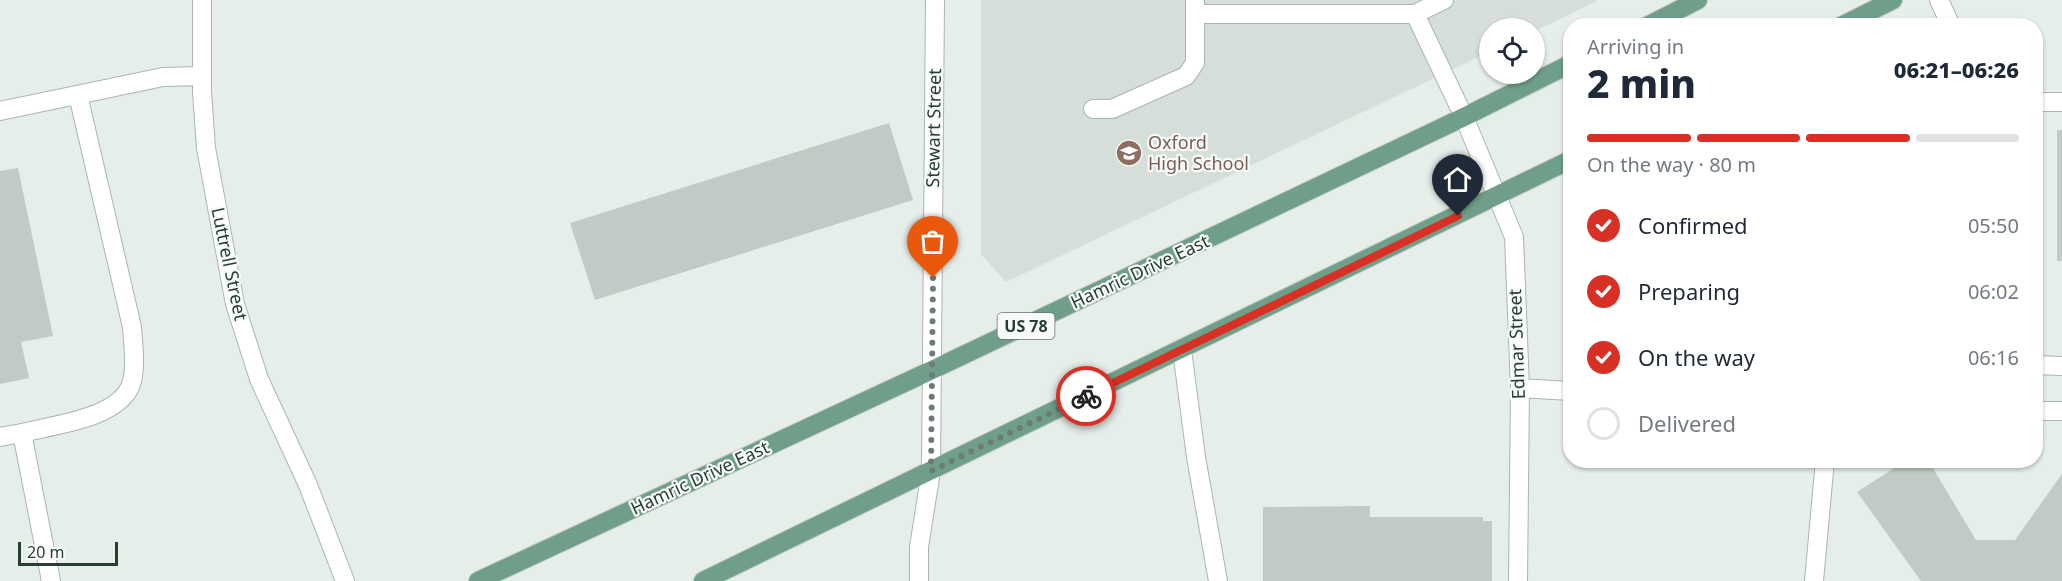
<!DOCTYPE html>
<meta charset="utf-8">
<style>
body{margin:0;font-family:"Noto Sans",sans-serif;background:#f2f2f3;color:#1f2937;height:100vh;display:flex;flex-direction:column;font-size:22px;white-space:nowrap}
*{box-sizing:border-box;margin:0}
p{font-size:20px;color:#747a83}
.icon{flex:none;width:33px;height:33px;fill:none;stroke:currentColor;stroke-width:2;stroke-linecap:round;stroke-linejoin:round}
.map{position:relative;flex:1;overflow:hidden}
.drawer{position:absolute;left:1563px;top:18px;width:480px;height:450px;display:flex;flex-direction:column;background:#fff;border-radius:24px;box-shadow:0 2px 4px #0004}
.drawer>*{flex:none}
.buttons{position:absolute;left:1479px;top:18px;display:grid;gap:12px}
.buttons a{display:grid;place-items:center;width:66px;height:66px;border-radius:50%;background:#fff;box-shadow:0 2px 4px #0004;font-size:30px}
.scale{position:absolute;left:18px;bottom:15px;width:100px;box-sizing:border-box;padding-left:6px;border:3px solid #273e33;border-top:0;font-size:16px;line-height:21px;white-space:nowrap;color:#273e33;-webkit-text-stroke:4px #f7faf8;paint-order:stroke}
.pin{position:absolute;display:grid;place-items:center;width:51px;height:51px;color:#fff;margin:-62px -26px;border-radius:50% 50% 50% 0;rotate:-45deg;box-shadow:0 0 6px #0007}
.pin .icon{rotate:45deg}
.courier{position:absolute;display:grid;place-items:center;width:60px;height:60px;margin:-30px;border:4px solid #d93025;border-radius:50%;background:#fff;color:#222;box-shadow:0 2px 8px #0007}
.headline em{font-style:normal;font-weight:800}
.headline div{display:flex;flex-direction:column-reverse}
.headline{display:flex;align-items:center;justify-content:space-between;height:102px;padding:0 24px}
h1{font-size:39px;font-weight:800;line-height:45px}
.bar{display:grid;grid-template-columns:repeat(4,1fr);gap:9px 6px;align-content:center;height:72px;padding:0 24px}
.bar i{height:8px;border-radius:4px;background:#e0e1e3}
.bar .current{background:#d93025}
.bar p{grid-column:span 4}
ol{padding:0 24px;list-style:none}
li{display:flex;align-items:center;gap:18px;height:66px}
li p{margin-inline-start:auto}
li .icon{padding:6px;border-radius:50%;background:#d93025;color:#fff;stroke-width:4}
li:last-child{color:#747a83}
li i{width:33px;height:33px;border:3px solid #e0e1e3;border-radius:50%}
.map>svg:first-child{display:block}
</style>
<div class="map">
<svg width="2062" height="581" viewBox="0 0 2062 581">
<rect width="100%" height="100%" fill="#e6eee9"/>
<path fill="#d5ded8" d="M981,0h618l-64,31 -1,-3h-44l-1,24 -483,230 -25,-28z"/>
<path fill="#bfcbc4" d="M889,123l24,77 -318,100 -25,-77z
M2057,130h5v131h-5z
M18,168l35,168 -32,6 8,36 -29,6v-213z
M1907,460h21l48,80h39l47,-66v107h-141l-64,-89z
M1370,506v11h113v4h9v60h-229v-74z"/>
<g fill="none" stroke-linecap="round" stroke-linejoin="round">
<g stroke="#a9b6af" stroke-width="20">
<path id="minor" d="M202,0v92l4,56 29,156 24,75 49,106 37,96
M1939,0l12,26
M1195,14h220l29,-14
M1415,14l49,103 50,120 6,151 -2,193
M2036,102h26
M1093,109h19l74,-33 9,-13v-63
M0,111l163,-34 39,-1
M1182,350l14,107 22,124
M2036,365l26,1
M1520,388l50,3
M2036,411h26
M0,437l22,-4
M51,581l-29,-148c31,-8 93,-14 108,-46 7,-16 3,-43 2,-60l-54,-232
M919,581v-34l12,-76 4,-471
M1814,581l11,-121"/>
</g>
<g stroke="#c3c9c6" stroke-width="20">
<path id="major" d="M1647,26l51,-26
M1841,26l52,-26
M478,581l454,-211 532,-253 106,-53
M703,581l867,-421"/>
</g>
<use href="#minor" stroke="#fff" stroke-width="18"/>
<use href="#major" stroke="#709f89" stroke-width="18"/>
</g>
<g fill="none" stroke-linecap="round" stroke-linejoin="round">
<path stroke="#6a7c73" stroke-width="6" stroke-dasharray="0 10.8" d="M933,278l-2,193 155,-75"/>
<path stroke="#d93025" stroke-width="8" d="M1086,396l372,-180"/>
</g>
<defs>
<g id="school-disc" transform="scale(1.35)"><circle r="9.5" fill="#8d6e63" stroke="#f7faf8"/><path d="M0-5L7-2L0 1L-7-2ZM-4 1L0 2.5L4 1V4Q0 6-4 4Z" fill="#fff"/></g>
</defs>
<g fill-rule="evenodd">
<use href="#school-disc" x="1129" y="153"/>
</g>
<g text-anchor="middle" stroke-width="4.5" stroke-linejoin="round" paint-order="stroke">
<rect fill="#f7faf8" stroke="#65766e" stroke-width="1.5" x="997.5" y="313" width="57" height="26" rx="4.5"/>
<g font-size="16" font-weight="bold" fill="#273e33">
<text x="1026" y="332">US 78</text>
</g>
<g font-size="18" fill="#273e33" stroke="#f7faf8">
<text transform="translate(934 128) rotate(-89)" y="6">Stewart Street</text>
<text transform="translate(229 264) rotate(78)" y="6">Luttrell Street</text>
<text transform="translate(1140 272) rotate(-25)" y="6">Hamric Drive East</text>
<text transform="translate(1517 344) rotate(-92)" y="6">Edmar Street</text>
<text transform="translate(700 478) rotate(-25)" y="6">Hamric Drive East</text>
</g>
<g font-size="18" fill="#785e54" stroke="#f7faf8" text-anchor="start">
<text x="1148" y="149">Oxford<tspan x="1148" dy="21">High School</tspan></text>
</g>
</g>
</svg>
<div class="buttons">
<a><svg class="icon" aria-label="locate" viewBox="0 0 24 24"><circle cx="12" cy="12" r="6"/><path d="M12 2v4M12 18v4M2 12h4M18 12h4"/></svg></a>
</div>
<div class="scale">20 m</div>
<div class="pin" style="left:933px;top:278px;background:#ea580c"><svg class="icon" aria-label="bag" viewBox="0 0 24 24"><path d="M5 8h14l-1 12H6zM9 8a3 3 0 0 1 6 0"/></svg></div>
<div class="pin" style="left:1458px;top:216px;background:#1f2937"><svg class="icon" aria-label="home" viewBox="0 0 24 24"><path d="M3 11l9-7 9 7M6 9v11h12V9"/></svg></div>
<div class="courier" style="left:1086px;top:396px"><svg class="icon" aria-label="bike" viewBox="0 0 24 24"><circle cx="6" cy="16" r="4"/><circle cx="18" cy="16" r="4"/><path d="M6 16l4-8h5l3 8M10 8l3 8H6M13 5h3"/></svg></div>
<section class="drawer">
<div class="headline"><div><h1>2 min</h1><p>Arriving in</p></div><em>06:21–06:26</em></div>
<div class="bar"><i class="current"></i><i class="current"></i><i class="current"></i><i></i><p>On the way · 80 m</p></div>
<ol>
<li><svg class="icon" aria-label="check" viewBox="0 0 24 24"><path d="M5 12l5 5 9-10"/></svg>Confirmed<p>05:50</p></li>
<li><svg class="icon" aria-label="check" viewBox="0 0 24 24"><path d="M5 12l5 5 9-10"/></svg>Preparing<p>06:02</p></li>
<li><svg class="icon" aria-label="check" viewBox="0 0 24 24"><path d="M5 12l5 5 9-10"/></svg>On the way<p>06:16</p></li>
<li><i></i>Delivered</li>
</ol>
</section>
</div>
